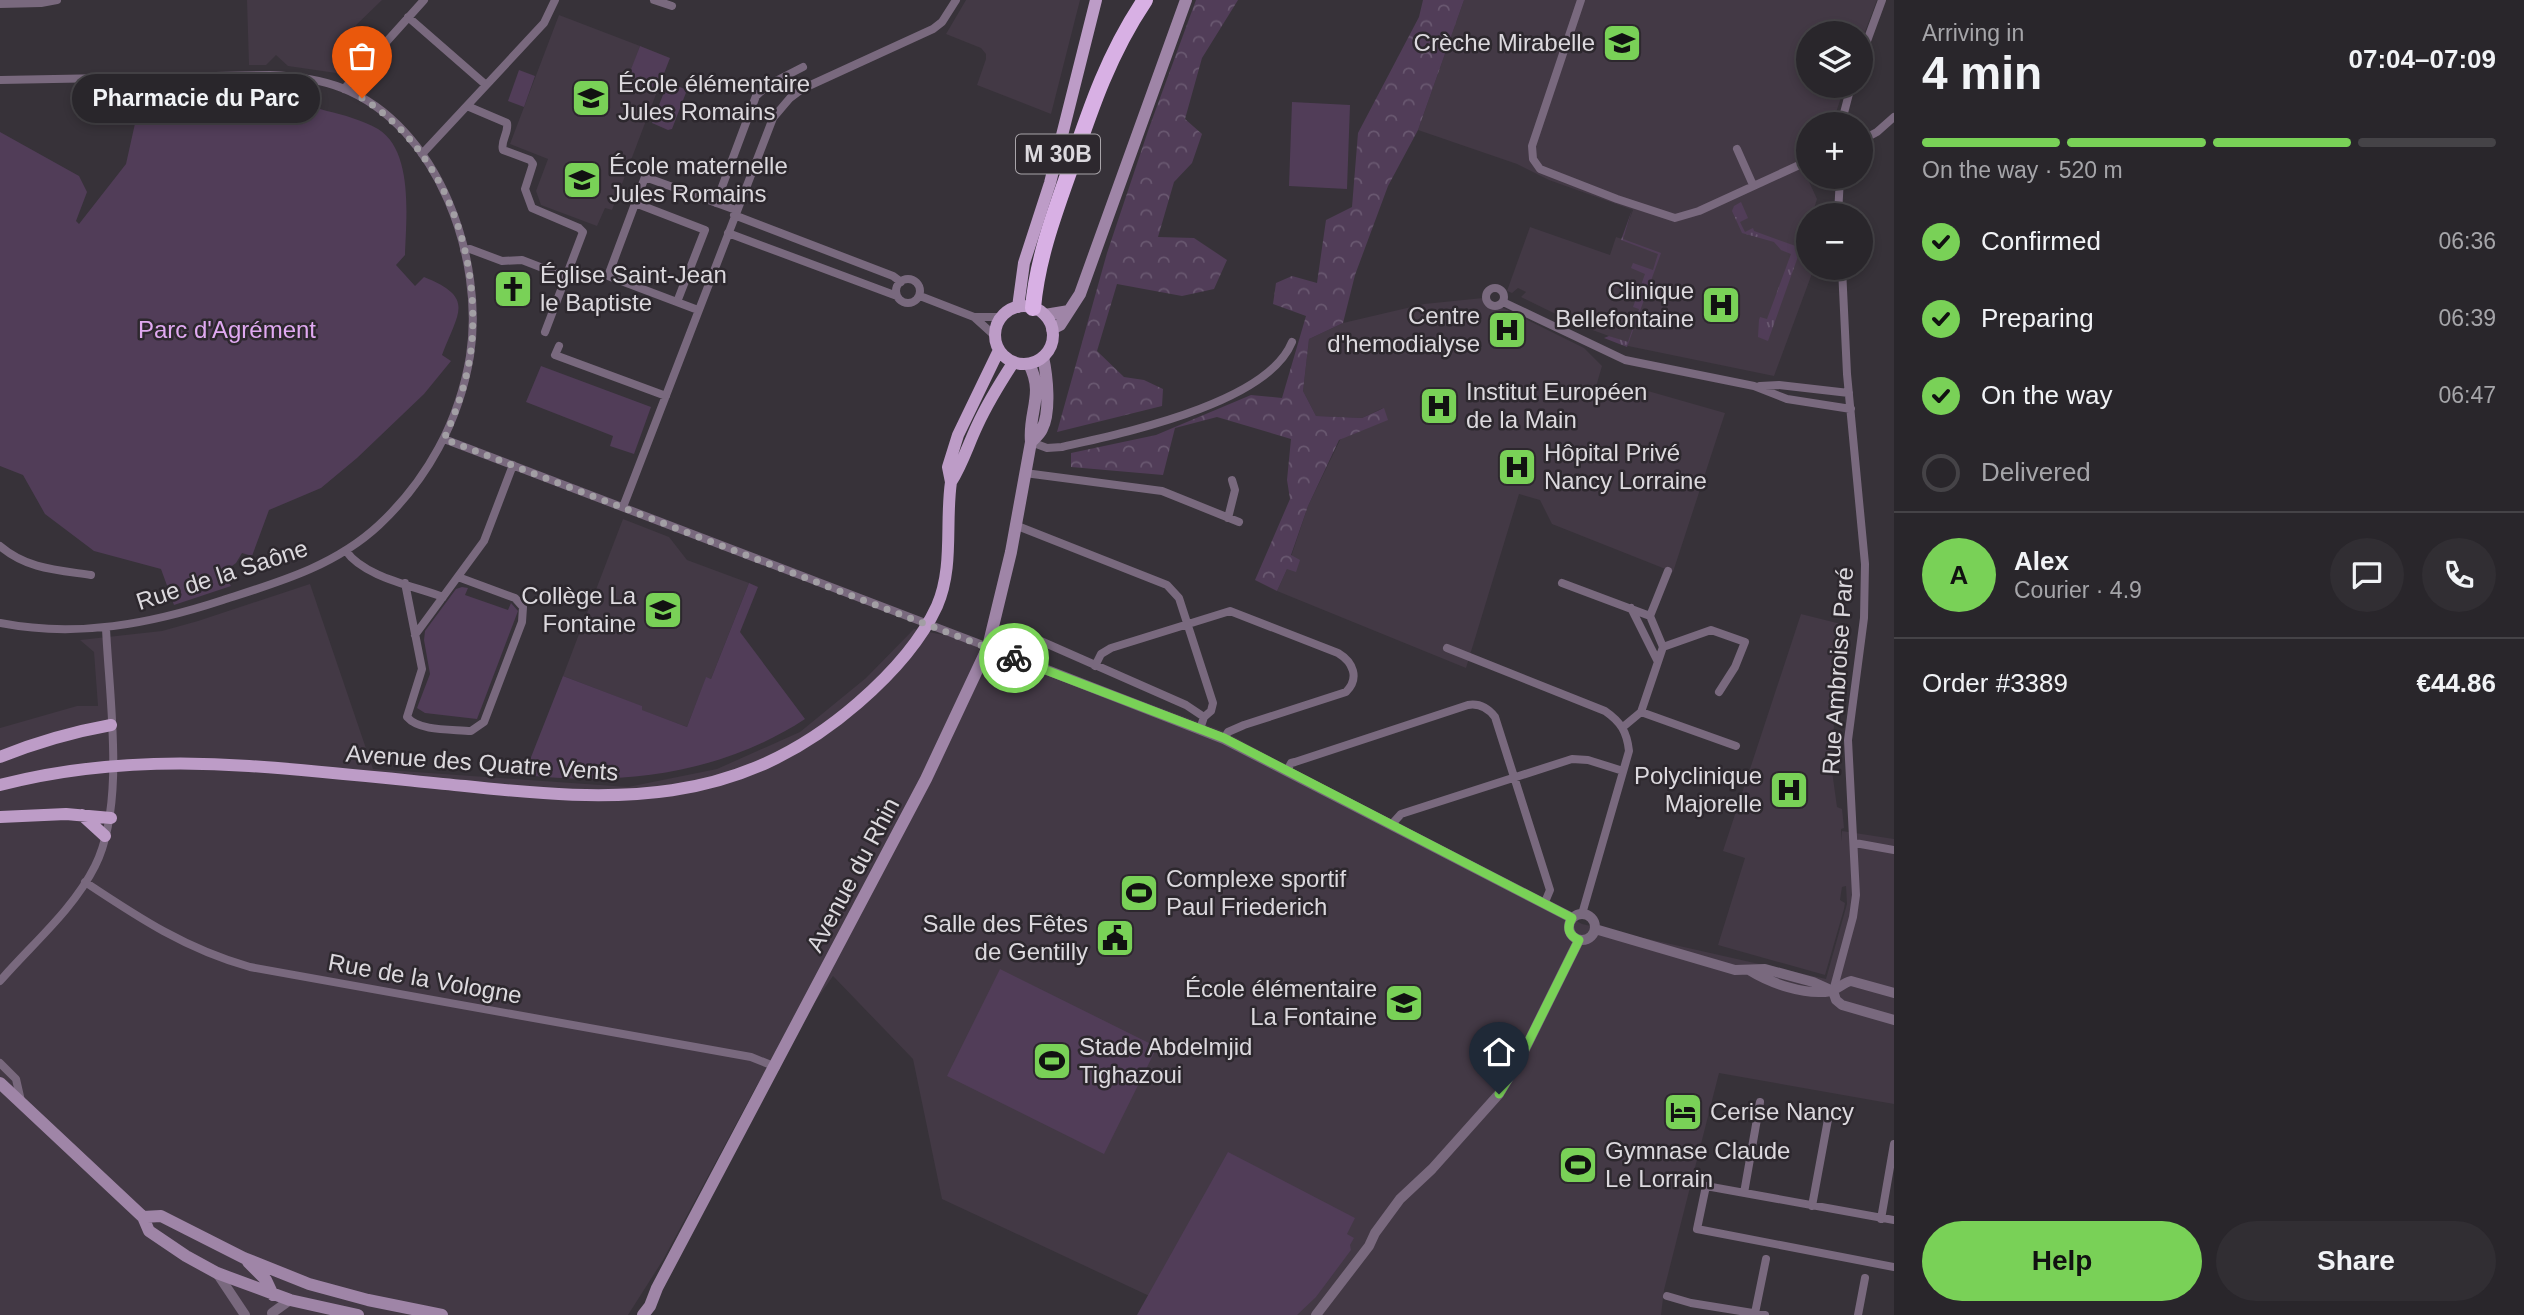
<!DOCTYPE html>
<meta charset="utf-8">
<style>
body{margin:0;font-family:Arial,sans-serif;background:#312e33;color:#f1f3f6;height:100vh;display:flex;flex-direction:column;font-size:26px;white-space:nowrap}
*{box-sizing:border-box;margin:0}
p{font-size:23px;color:#a5a5a9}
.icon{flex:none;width:38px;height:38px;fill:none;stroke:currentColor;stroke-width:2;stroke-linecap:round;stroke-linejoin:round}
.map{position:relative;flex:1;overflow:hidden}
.drawer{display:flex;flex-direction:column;background:#29262b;width:630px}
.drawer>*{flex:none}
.tools{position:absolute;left:1796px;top:21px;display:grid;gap:14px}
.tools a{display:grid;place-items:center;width:77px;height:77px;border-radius:50%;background:#29262b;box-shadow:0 4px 10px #0003,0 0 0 2px #454347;font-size:35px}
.pin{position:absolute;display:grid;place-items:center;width:60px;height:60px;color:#fff;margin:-72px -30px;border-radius:50% 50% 50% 0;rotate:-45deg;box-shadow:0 0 7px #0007}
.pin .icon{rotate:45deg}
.courier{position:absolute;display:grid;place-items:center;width:70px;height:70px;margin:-35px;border:5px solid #79d157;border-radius:50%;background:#fff;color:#222;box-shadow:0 2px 9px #0007}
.bubble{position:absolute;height:49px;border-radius:24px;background:#29262b;box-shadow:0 4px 10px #0003,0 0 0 2px #454347;font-size:23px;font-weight:700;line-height:49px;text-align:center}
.head em{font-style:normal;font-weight:700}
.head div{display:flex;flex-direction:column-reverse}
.head{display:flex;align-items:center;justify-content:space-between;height:119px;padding:0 28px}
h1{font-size:46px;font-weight:700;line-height:52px}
.bar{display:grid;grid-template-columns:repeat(4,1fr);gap:10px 7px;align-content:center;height:84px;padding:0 28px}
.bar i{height:9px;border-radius:5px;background:#454347}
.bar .active{background:#79d157}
.bar p{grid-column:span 4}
.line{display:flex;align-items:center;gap:18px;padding:0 28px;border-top:2px solid #454347}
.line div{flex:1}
.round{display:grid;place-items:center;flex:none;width:74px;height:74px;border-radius:37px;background:#312e33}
ol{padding:0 28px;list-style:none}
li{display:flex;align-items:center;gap:21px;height:77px}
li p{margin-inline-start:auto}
li .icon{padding:7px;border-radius:50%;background:#79d157;color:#111;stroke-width:4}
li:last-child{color:#a5a5a9}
li i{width:38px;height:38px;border:4px solid #454347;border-radius:50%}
.button{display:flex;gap:14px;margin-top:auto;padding:14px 28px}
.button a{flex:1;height:80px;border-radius:42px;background:#79d157;color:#111;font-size:28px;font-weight:700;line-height:80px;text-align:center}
.button a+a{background:#312e33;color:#f1f3f6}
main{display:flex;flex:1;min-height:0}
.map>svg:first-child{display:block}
</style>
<main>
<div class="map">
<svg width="1894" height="1315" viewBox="0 0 1894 1315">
<defs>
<pattern id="grass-tufts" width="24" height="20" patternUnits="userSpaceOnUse" patternTransform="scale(1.75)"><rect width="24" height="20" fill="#513d58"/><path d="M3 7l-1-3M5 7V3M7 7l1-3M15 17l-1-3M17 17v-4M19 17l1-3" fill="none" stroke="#695870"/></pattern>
<pattern id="forest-crowns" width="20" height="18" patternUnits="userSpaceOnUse" patternTransform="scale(1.75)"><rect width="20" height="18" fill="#513d58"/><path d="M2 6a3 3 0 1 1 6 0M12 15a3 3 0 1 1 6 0" fill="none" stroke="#695870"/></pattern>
</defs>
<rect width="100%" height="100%" fill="#373239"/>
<path fill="#433945" d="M247,0h135l-29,28 13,12 2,-2 4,4 -26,27 -10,4 -48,-7 -12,-11 -10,10h-17z
M966,0h114l-29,114 -74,-29 9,-26v-5l-5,-6 -35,-14z
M1464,0h413l-17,45v-12h-52v53h37l-13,38h-24v47l-3,2 12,26 -5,16h-4v11l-8,21 8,4v17h6l-40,108 -146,-30v-3l-52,-19 -55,-27 5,-5 -8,-4 -6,5 -5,-2 23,-64 80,28 6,-18 6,2 11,-29 -84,-30 -32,-16 -99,-34z
M559,15l81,31 -11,31 29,12 -46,121 -7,-2 -8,18 -56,-21 -5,-14 12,-32 -38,-15z
M1483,298l101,50 18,18 -9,31 55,-6 77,22 -52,159 -121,-48 -12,-24 -21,-6 -53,174 -189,-77 10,-22 21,-63 32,-66 43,-32 -21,10 -46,-2 -13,-25 6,-52 34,-16 81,-19z
M623,519l46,18 18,23 62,23 -38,96 -5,-1 -19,49 -46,-17v-4l-78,-30z
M310,584l63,185 255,18 89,-18 83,-37 66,-54 48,-49 79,16 232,87 357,192 244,55 21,-75 -1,-18 -4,1 -2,13 5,3 -1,6 -19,66 -107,-30 27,-87 -22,-7 78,-237 48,12 -15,96 -2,49 5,36 5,2 2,19 -3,1v12l1,-10 52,8v265l-175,-31 -55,217 -3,25h-471l-248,-116 -29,-140 -80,-83 -76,109 -94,175 -35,55h-628v-587l77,-22h21l-4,-54 -14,-12 82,-9 36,-10z"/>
<path fill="url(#grass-tufts)" d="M1741,202l7,16 -8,4 5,10 8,-4 1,3 47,17 -33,93 -10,-4 1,-17 1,-3 7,2 24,-65 -10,-4 -7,-8 -32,-9 -10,-22 2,-5z
M1632,210l-9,29 38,14 -34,94 -23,-9 5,-2 19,6 11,-33 -6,-2 12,-33 -14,-6 2,-5 20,7 5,-16 -37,-14z"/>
<path fill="url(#forest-crowns)" d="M1196,0h42l-36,58 -17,61 17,15 -10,29 -18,19 -16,55 36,1 33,22 -13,29 -32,7 -65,-12 -20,67 27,26 20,3 19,9 -1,17 -105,26 50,-179 42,-125z
M1423,0h41l-46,130 -30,56 -33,89 -12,48 -34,16 -6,52 13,25 46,2 22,-10 4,12 -49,20 -31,66 -17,49 9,5 -4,12 -9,-3 -10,22 -22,-11 35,-81 -3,-19 4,-41 -74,-22 -42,11 -12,47 -92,-8v-14l85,-18 95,-40 31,3 24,-82 -33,-12 3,-21 16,-7 25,7 9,-63 26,-13 6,-74 61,-116z"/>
<path fill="#513d58" d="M640,46l30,12 -12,31 -30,-12z
M519,70l16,6 -11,31 -16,-6z
M668,82l19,8 -15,39 -4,1 -16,-7z
M243,89c33,3 54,14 84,22 17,4 35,9 51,18 36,22 28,91 27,126l-9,10 19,21 9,-9c52,21 34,35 18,78l9,6 -27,33 -67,64 -36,30 -52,22 -17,46 -10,-3 -6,10 -15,11v6l7,1 3,5 -57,19 -13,-36 -67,-18 -49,-37 -22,-39 -23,-9v-334l79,44 8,16 -11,29 3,3 47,-60 16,-72z
M1292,102l58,3 -3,84 -58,-3z
M541,366l110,41 -17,47 -24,-8 3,-10 -87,-34z
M749,583l9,4 -18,45 65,87c-84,55 -183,67 -281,56l39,-99 79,30v4l45,17 19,-50 5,2z
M462,587l6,1 -3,7 43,15 3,-7 7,8 -41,108 -52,-6 -8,-5 13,-34 -6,-34 1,-9 31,-42z
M1000,969l157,78 -53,107 -157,-78z
M1228,1152l127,66 -8,16 7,4 -4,7 1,5 -35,47 -19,18h-160z"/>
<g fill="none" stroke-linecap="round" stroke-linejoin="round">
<path stroke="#79697e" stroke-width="8" d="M654,0l18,6
M1581,0l-49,146 1,13 7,10 77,30 58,19 24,-7 109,-50
M0,4l41,-1 16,-3
M408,17l78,68
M1860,60l22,-60
M0,80l270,-5c25,1 49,4 72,13 97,38 143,172 128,268 -11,66 -43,124 -91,169 -44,41 -100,57 -156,75 -73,24 -146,38 -223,23
M344,89l80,-89
M467,106l40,17c2,10 -7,18 -4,27l27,10 3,4 -8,25 7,19 47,20 4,4 -38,100
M1844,124v-11l7,-27
M1860,141l17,-9 17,-15
M1737,149l16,36
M422,154l122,-131 11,-23
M635,203l70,27 -28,72
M716,203l40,-107 12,-11 35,-18
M734,215l159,61 8,6
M1838,215l2,-38
M728,233l169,63
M464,250l6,-1 32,12 20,-1 44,17
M896 291a12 12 0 1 1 24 0a12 12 0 1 1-24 0Z
M1486 297a9 9 0 1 1 18 0a9 9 0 1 1-18 0Z
M920,296l54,21h27
M1503,302l122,58 129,26 33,13 64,10
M698,310l-90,-34 37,-99 91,33
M974,317l21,19
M559,346l-4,9 111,41
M1760,386l19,-1 70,8
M444,439l544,208
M1031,442l16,6 15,-1c60,-14 205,-43 230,-105
M1025,473l137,18 77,31
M623,507l150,-389 17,-20 12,-9 131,-60 9,-7 14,-22
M1228,518l7,-28 -3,-10
M1015,525l152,60 12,13 34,105 -2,8 -7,6
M0,546c27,23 57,24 91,29
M346,551c18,26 68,35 97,46
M405,583l17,86 -15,48c13,15 46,12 64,14l13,-9 38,-100 1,-15 -8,-9 -57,-21
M1562,583l88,33 13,31 -22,65 -18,15
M1631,608l26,52
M1650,616l18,-45
M1018,631l168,74 18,12 -4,12
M415,635l69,-94 29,-76
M1663,647l48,-17 34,12 -10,25 -16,25
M1447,648l158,63c16,11 22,21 24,40l-47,163
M1095,666l6,-12 10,-6 119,-37 108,42c15,9 22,25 8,39l-102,33 -16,7 -4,7
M1641,712l95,34
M1287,771l4,-8 4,-1 173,-57c12,-2 20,3 27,12l55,173 -5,12
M1392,824l9,-10 171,-55 16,1 35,11
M1855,843l39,7
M85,882c54,36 101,67 165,85l501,90 25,10
M0,981c32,-37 73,-71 95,-115 31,-62 14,-169 11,-238
M1833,991l20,-74 3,-22 -8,-155 16,-122 1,-54 -18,-190 -5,-106
M0,1063l16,16 5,22
M1744,1193l16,-91
M1812,1206l17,-92
M1881,1219l13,-75
M1894,1220l-188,-34 -9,43 197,38
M1667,1296l24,7 74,12
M1755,1313l11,-54
M1858,1315l7,-37"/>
<path stroke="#79697e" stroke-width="10" d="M988,647l236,92 348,179
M1569 927a13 13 0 1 1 26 0a13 13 0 1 1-26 0Z
M1595,929l140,41 30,-1 48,13 20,9 3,9 6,5 52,15
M1749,970c21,13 56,26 82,21 7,-2 12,-8 20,-10l43,12
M217,1273l28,42
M272,1313l18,-13
M1316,1315l53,-69 6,-13 25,-34 32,-30 67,-75 20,-33 60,-121"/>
<path stroke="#9f85a7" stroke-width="12" d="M1045,315l24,-4
M1052,329l8,-4 20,-31 106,-294
M1031,442c4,-4 9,-8 11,-13 9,-17 5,-54 1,-72
M0,1083l143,134 6,14 37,25 31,17 73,27 68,15
M143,1217l18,-1 83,42 65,26 59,16 74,15
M248,1262l18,18 7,15
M643,1315l7,-9 7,-18 269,-509 62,-132 23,-95 20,-110c-3,-31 14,-47 -2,-78"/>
<path stroke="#bd9cc7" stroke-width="12" d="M995 335a29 29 0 1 1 58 0a29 29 0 1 1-58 0Z
M1018,307l6,-44 26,-80 46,-183
M951,482c11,-17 17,-37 26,-56 10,-22 23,-43 36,-63
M0,757c37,-15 72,-25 111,-32
M0,785c81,-21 166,-25 249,-19 72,5 144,13 216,20 150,16 271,23 393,-83 30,-26 62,-60 79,-97 17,-39 8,-83 14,-124l-3,-15 10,-32 41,-85
M82,815l23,21
M0,817l66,-3 45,4"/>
<path stroke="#d8b0e4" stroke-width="16" d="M1033,308c4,-47 20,-91 36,-136 21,-62 39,-117 76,-172"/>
</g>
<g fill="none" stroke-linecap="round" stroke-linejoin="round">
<path stroke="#a29fa4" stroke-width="7" stroke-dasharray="0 12.6" d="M362,98c80,50 117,151 110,243 -3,34 -14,67 -28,98l570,219"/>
<path stroke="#79d157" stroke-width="9" d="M1014,658l210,80 348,180c-6,10 -3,18 7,22l-60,121 -20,33"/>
</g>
<defs>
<g id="school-square" transform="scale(2.0125)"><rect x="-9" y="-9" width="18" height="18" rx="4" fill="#79d157" stroke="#2d282e"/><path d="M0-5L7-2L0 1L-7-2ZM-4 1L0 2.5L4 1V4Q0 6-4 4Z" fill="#111"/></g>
<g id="church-square" transform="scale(2.0125)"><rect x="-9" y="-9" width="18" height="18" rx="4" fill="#79d157" stroke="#2d282e"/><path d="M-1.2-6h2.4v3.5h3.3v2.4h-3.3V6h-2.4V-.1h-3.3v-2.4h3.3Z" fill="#111"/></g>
<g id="hospital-square" transform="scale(2.0125)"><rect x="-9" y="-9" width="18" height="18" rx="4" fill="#79d157" stroke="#2d282e"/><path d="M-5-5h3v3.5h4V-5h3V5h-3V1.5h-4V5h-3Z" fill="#111"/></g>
<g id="stadium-square" transform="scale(2.0125)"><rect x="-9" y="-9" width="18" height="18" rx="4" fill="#79d157" stroke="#2d282e"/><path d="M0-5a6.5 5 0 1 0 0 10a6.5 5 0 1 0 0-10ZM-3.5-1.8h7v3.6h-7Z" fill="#111"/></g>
<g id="civic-square" transform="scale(2.0125)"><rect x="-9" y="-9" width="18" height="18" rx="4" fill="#79d157" stroke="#2d282e"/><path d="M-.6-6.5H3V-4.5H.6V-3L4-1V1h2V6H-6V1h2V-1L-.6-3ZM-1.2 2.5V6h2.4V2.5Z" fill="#111"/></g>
<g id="hotel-square" transform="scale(2.0125)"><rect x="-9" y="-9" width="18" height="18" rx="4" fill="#79d157" stroke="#2d282e"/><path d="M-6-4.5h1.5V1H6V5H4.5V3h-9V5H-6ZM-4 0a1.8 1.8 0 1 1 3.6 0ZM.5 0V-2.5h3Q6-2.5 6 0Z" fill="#111"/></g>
</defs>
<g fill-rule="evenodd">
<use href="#school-square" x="1622" y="43"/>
<use href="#school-square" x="591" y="98"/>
<use href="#school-square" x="582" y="180"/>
<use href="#church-square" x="513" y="289"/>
<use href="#hospital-square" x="1721" y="305"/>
<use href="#hospital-square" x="1507" y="330"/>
<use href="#hospital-square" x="1439" y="406"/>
<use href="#hospital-square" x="1517" y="467"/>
<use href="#school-square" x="663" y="610"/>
<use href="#hospital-square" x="1789" y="790"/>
<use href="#stadium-square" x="1139" y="893"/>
<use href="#civic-square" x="1115" y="938"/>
<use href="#school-square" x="1404" y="1003"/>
<use href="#stadium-square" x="1052" y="1061"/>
<use href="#hotel-square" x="1683" y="1112"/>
<use href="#stadium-square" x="1578" y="1165"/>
</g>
<g text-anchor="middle" stroke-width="5" stroke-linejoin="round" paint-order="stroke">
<rect fill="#2d282e" stroke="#a8a4a9" stroke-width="2" x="1016" y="134.5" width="84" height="39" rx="5"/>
<g font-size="23" font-weight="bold" fill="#dcd9de">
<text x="1058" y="162">M 30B</text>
</g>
<g font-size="24" fill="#dcd9de" stroke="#2d282e" text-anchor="start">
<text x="1595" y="51" text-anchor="end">Crèche Mirabelle</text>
<text x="618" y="92">École élémentaire<tspan x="618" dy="28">Jules Romains</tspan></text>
<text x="609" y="174">École maternelle<tspan x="609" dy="28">Jules Romains</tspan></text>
<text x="540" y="283">Église Saint-Jean<tspan x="540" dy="28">le Baptiste</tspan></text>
<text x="1694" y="299" text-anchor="end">Clinique<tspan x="1694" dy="28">Bellefontaine</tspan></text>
<text x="1480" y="324" text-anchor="end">Centre<tspan x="1480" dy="28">d'hemodialyse</tspan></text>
<text x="1466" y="400">Institut Européen<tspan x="1466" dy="28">de la Main</tspan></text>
<text x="1544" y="461">Hôpital Privé<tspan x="1544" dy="28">Nancy Lorraine</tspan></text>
<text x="636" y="604" text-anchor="end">Collège La<tspan x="636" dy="28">Fontaine</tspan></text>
<text x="1762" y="784" text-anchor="end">Polyclinique<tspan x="1762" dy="28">Majorelle</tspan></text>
<text x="1166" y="887">Complexe sportif<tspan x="1166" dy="28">Paul Friederich</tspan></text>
<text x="1088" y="932" text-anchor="end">Salle des Fêtes<tspan x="1088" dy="28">de Gentilly</tspan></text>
<text x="1377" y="997" text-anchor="end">École élémentaire<tspan x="1377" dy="28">La Fontaine</tspan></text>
<text x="1079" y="1055">Stade Abdelmjid<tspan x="1079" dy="28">Tighazoui</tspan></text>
<text x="1710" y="1120">Cerise Nancy</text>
<text x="1605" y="1159">Gymnase Claude<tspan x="1605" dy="28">Le Lorrain</tspan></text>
</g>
<g font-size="24" fill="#e0a9f1" stroke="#2d282e">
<text x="227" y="338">Parc d'Agrément</text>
</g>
<g font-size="24" fill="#dcd9de" stroke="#2d282e">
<text transform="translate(222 575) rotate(-18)" y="8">Rue de la Saône</text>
<text transform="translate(1838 671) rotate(-86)" y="8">Rue Ambroise Paré</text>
<text transform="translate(482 763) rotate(4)" y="8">Avenue des Quatre Vents</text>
<text transform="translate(853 875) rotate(-62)" y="8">Avenue du Rhin</text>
<text transform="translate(425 979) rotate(10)" y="8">Rue de la Vologne</text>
</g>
</g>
</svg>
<div class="tools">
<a><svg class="icon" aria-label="layers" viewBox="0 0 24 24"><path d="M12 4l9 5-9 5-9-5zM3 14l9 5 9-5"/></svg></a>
<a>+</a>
<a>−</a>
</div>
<div class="pin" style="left:362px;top:98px;background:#ea580c"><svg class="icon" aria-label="bag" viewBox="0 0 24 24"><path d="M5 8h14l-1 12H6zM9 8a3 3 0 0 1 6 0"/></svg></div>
<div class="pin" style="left:1499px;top:1094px;background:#1f2937"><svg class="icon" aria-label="home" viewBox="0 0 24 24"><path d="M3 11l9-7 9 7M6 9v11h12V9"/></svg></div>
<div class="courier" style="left:1014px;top:658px"><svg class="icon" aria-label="bike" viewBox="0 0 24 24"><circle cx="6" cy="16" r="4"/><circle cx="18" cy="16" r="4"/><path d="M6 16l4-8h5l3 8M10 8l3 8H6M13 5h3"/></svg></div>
<div class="bubble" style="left:72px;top:74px;width:248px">Pharmacie du Parc</div>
</div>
<section class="drawer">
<div class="head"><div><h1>4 min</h1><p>Arriving in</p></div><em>07:04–07:09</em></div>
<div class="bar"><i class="active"></i><i class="active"></i><i class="active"></i><i></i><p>On the way · 520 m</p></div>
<ol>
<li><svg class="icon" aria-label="check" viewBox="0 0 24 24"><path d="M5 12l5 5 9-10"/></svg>Confirmed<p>06:36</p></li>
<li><svg class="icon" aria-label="check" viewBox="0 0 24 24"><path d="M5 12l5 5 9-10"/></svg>Preparing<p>06:39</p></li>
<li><svg class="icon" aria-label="check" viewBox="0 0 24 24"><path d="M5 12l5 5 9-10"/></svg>On the way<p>06:47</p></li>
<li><i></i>Delivered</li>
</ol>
<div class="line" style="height:126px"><b class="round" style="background:#79d157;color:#111">A</b><div><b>Alex</b><p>Courier · 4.9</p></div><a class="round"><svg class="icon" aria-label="chat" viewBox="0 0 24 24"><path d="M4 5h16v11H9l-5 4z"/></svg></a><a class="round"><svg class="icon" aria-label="phone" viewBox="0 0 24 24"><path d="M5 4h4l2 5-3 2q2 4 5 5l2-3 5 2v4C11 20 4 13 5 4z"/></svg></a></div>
<div class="line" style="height:91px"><div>Order #3389</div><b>€44.86</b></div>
<div class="button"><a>Help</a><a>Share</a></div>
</section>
</main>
